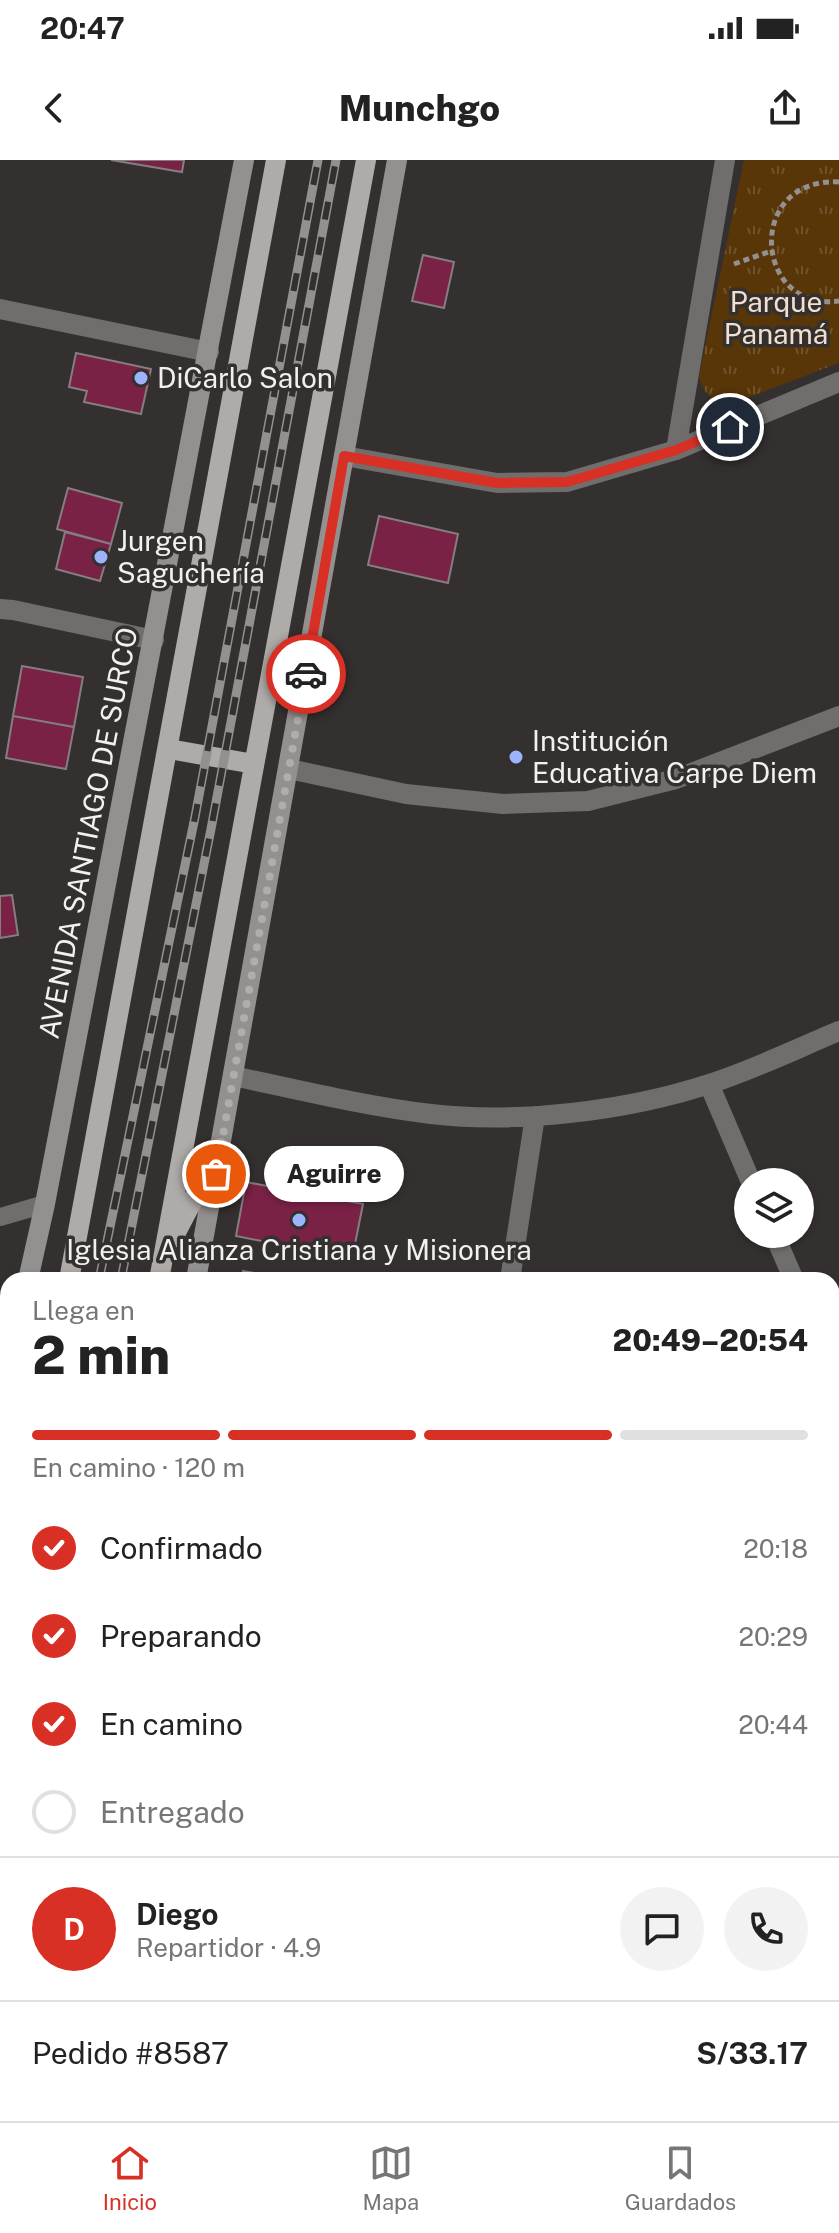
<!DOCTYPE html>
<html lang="es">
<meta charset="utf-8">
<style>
body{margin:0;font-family:"Public Sans",sans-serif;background:#f2f2f2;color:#222;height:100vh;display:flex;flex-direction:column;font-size:30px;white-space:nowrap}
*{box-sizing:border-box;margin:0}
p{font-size:26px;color:#767676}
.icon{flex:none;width:44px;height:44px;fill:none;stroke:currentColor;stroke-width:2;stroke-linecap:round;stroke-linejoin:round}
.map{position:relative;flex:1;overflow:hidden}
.drawer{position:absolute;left:0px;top:1112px;width:840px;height:850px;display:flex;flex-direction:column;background:#fff;border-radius:24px 24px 0 0;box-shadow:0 2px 6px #0004}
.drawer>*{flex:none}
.tools{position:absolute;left:734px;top:1008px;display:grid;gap:16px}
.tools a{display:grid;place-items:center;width:80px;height:80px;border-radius:50%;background:#fff;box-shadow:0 2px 6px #0004;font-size:40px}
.pin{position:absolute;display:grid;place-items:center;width:68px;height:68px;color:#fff;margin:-34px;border:4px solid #fff;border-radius:50%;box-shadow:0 2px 8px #0007}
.courier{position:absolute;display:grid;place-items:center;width:80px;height:80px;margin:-40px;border:6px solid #d93025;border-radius:50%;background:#fff;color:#222;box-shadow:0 2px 10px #0007}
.bubble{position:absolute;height:56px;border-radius:28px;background:#fff;box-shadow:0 2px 6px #0004;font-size:26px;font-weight:800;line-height:56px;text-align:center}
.overview em{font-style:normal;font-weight:800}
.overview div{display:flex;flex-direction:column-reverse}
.overview{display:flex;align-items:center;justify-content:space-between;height:136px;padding:0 32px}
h1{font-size:52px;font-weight:800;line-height:60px}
.bar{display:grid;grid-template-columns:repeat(4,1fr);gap:12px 8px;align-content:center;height:96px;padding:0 32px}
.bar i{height:10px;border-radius:6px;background:#e0e0e0}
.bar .current{background:#d93025}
.bar p{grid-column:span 4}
.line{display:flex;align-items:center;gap:20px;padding:0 32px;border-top:2px solid #e0e0e0}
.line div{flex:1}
.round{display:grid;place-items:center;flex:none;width:84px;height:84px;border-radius:42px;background:#f2f2f2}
ol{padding:0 32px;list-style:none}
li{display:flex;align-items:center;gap:24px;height:88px}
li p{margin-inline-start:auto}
li .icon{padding:8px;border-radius:50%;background:#d93025;color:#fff;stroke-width:4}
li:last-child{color:#767676}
li i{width:44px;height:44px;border:4px solid #e0e0e0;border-radius:50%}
.status{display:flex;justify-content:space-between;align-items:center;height:56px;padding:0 40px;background:#fff;direction:ltr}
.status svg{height:22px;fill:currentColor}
header{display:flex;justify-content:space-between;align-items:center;height:104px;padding:0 32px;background:#fff;font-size:36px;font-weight:800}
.tabs{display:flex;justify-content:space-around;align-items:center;height:112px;border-top:2px solid #e0e0e0;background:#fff;font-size:22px;color:#767676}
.tabs a{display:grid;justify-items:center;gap:4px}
.tabs .current{color:#d93025}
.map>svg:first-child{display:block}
</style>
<div class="status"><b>20:47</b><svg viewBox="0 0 49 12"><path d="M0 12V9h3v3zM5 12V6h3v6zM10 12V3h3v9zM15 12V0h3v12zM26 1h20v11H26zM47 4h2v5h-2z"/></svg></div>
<header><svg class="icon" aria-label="back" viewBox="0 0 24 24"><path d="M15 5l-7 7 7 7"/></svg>Munchgo<svg class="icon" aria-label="share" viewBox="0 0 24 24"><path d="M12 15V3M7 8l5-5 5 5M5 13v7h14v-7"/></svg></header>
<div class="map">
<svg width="839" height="1961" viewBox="0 0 839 1961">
<defs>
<pattern id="park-tufts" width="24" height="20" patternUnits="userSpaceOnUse" patternTransform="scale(2)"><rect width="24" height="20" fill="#583608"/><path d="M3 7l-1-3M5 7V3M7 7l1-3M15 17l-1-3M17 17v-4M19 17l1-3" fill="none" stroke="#70532c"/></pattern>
</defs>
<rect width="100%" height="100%" fill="#34302f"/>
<path fill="url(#park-tufts)" d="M744,0h95v203l-111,42c-16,-4 -25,-12 -29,-29z
M403,1954h254l-14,7h-242z"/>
<path fill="#792245" stroke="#837e7f" stroke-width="2" d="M111,0h73l-2,12z
M423,95l31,7 -10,46 -32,-7z
M76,193l75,16 -10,45 -57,-12 3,-11 -18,-4z
M68,328l54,15 -11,41 -54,-15z
M379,356l79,18 -10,49 -80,-18z
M65,372l46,12 -11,37 -44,-12z
M22,506l61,11 -9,50 -61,-11z
M13,556l61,11 -8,42 -60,-11z
M12,735l6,40 -18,3v-42z
M246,1022l117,22 -11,55 -116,-23z
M243,1111l50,9h-51z"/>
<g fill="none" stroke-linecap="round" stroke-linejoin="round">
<path stroke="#949090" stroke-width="5" stroke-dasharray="6 4" stroke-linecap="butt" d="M839,22c-94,-5 -86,130 0,119
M734,104l37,-13"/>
<path stroke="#706e6d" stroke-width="18" d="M0,1057l45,-13"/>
<path stroke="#706e6d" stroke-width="20" d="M832,1524l7,-3"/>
<path stroke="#706e6d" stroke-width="20" d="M0,149l209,43
M676,290l49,-290
M344,296l153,27 70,-1 109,-32 163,-68
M0,449l13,1 141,30
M289,609l117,25 97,10 85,-3 88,-22 163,-63
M233,916c66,14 132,30 198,38 86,10 196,-3 278,-30 44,-14 87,-35 130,-53
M709,924l42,98
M774,1074l20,46
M510,1120l25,-164
M832,1208l7,16
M801,1954l3,7
M378,1961l1,-7
M720,1961l12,-7"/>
<path stroke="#93918f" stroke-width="20" d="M28,1120l17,-76 199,-1044
M196,1120l201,-1120
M0,1245l8,-36
M0,1347h8
M0,1425h8
M45,1961l2,-7"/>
<path stroke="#afaba9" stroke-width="20" d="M169,589l85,15
M173,1078l47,-90
M69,1120l207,-1120
M159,1120l207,-1120
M0,1490l8,-44
M0,1951l8,-63
M25,1954l1,7"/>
<g stroke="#949090" stroke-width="9">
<path id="rail" d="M99,1120l96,-463 123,-657
M121,1120l90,-451 125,-669
M0,1637l8,-46
M0,1769l8,-46"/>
</g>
<use href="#rail" stroke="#34302f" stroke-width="6" stroke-dasharray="18" stroke-linecap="butt"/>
</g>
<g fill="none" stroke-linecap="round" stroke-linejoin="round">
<path stroke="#b0adac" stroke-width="8" stroke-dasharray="0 14.4" d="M216,1014l90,-500"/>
<path stroke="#d93025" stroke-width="10" d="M306,514l38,-218 153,27 70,-1 109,-32 54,-23"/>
</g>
<g fill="#9cb4fd" stroke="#34302f" stroke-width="3">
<circle cx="141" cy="218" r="8"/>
<circle cx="101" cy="397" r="8"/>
<circle cx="516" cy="597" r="8"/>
<circle cx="299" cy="1060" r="8"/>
</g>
<g text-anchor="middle" stroke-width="7" stroke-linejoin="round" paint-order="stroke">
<g font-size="28" fill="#f2e0ce" stroke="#34302f">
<text x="776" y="152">Parque<tspan x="776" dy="32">Panamá</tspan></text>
</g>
<g font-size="28" fill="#f3f0f0" stroke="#34302f" text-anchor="start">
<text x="157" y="228">DiCarlo Salon</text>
<text x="117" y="391">Jurgen<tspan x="117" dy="32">Saguchería</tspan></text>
<text x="532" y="591">Institución<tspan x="532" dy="32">Educativa Carpe Diem</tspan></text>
<text x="299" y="1100" text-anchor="middle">Iglesia Alianza Cristiana y Misionera</text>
</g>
<g font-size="28" fill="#f3f0f0" stroke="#34302f">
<text transform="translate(88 673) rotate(-79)" y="10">AVENIDA SANTIAGO DE SURCO</text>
</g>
</g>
</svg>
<div class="tools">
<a><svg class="icon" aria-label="layers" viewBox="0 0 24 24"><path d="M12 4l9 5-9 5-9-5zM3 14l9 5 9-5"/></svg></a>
</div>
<div class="pin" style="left:216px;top:1014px;background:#ea580c"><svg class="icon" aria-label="bag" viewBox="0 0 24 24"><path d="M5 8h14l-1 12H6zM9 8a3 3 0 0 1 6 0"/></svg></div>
<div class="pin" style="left:730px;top:267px;background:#1f2937"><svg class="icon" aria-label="home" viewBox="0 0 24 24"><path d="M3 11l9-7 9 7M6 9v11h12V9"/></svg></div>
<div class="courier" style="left:306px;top:514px"><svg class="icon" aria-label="car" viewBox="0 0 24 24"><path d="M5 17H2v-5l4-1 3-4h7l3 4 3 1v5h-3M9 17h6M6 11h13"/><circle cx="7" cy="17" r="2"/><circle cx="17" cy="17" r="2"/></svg></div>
<div class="bubble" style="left:264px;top:986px;width:140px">Aguirre</div>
<section class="drawer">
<div class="overview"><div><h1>2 min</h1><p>Llega en</p></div><em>20:49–20:54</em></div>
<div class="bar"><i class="current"></i><i class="current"></i><i class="current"></i><i></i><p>En camino · 120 m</p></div>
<ol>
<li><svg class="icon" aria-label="check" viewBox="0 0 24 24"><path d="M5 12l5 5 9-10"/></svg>Confirmado<p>20:18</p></li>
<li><svg class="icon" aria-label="check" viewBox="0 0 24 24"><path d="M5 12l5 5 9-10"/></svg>Preparando<p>20:29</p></li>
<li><svg class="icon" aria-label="check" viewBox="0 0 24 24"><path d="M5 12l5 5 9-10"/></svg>En camino<p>20:44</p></li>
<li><i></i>Entregado</li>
</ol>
<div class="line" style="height:144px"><b class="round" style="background:#d93025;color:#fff">D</b><div><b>Diego</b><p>Repartidor · 4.9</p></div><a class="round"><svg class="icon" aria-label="chat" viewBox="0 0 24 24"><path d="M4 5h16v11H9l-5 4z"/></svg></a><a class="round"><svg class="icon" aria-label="phone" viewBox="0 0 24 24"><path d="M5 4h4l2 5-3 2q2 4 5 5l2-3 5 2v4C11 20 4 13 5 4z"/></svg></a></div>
<div class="line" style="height:104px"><div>Pedido #8587</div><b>S/33.17</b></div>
</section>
</div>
<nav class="tabs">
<a class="current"><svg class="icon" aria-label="home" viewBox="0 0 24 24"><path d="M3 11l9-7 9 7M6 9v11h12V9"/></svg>Inicio</a>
<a><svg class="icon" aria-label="map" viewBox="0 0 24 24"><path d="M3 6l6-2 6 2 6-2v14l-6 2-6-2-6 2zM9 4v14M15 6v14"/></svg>Mapa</a>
<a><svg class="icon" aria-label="saved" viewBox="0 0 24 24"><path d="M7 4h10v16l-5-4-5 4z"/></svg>Guardados</a>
</nav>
